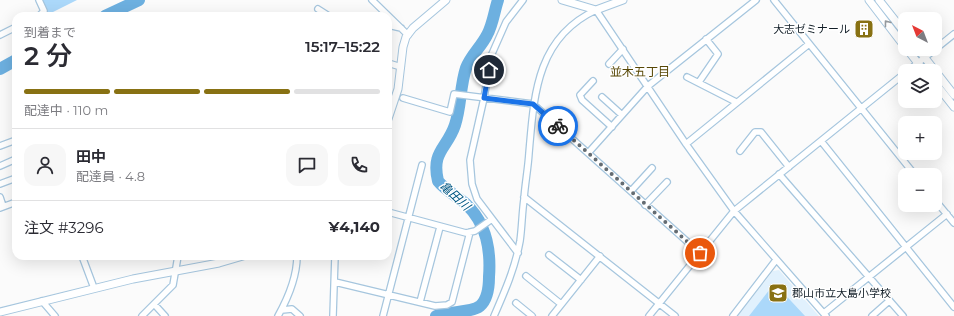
<!DOCTYPE html>
<html lang="ja">
<meta charset="utf-8">
<style>
body{margin:0;font-family:Montserrat,"Noto Sans JP",sans-serif;background:#f7f7f7;color:#2b2b33;height:100vh;display:flex;flex-direction:column;font-size:15px;white-space:nowrap}
*{box-sizing:border-box;margin:0}
p{font-size:13px;color:#7c7c81}
.icon{flex:none;width:22px;height:22px;fill:none;stroke:currentColor;stroke-width:2;stroke-linecap:round;stroke-linejoin:round}
.map{position:relative;flex:1;overflow:hidden}
.panel{position:absolute;left:12px;top:12px;width:380px;height:248px;display:flex;flex-direction:column;background:#fff;border-radius:12px;box-shadow:0 4px 16px #0002}
.panel>*{flex:none}
.needle{width:26px;rotate:318deg}
.buttons{position:absolute;left:898px;top:12px;display:grid;gap:8px}
.buttons a{display:grid;place-items:center;width:44px;height:44px;border-radius:8px;background:#fff;box-shadow:0 4px 16px #0002;font-size:20px}
.pin{position:absolute;display:grid;place-items:center;width:34px;height:34px;color:#fff;margin:-17px;border:2px solid #fff;border-radius:50%;box-shadow:0 1px 4px #0007}
.courier{position:absolute;display:grid;place-items:center;width:40px;height:40px;margin:-20px;border:3px solid #1a73e8;border-radius:50%;background:#fff;color:#222;box-shadow:0 1px 5px #0007}
.head em{font-style:normal;font-weight:600}
.head div{display:flex;flex-direction:column-reverse}
.head{display:flex;align-items:center;justify-content:space-between;height:68px;padding:0 12px}
h1{font-size:26px;font-weight:600;line-height:30px}
.bar{display:grid;grid-template-columns:repeat(4,1fr);gap:6px 4px;align-content:center;height:48px;padding:0 12px}
.bar i{height:5px;border-radius:3px;background:#e1e1e2}
.bar .active{background:#887113}
.bar p{grid-column:span 4}
.line{display:flex;align-items:center;gap:10px;padding:0 12px;border-top:1px solid #e1e1e2}
.line div{flex:1}
.round{display:grid;place-items:center;flex:none;width:42px;height:42px;border-radius:12px;background:#f7f7f7}
.map>svg:first-child{display:block}
</style>
<div class="map">
<svg width="954" height="316" viewBox="0 0 954 316">
<rect width="100%" height="100%" fill="#fbfbfb"/>
<path fill="#e1f1fd" d="M779,270l40,46h-81l35,-45z"/>
<path fill="#abd8fa" d="M40,0h37l-28,14z
M778,287l27,29h-56l21,-27z"/>
<g fill="none" stroke-linecap="round" stroke-linejoin="round">
<path stroke="#6db0e0" stroke-width="12" d="M105,16l34,-16
M0,69l16,-9
M436,316c13,-5 35,-3 44,-10 8,-7 9,-20 9,-29 2,-27 -2,-53 -23,-73 -9,-8 -21,-14 -28,-23 -7,-30 9,-32 17,-56 6,-18 5,-39 11,-57 5,-13 15,-21 21,-33 6,-11 7,-23 11,-35"/>
<g stroke="#a6c6de" stroke-width="8">
<path id="minor" d="M39,0l5,11 -5,5
M372,0l36,35
M774,0l141,175
M318,9l11,7
M388,25l13,3
M0,35l16,-8
M388,63l13,4
M609,64l14,-15
M908,71l46,-37
M687,77l49,25
M593,81l-13,14 2,5 30,27
M699,82l19,-28 -12,-15
M602,97l20,18
M403,98l47,14 4,-18 79,10 167,149
M821,141l133,166
M686,144l123,-100
M0,146l16,-6
M740,151l15,-19h6l28,35
M589,152l59,-66 108,-86
M0,166l16,-7
M779,174l124,142
M0,184l16,-6
M631,191l21,-23
M0,197l3,9
M524,197l151,119
M935,200l19,23
M645,205l22,-23
M0,208l16,-6
M388,212l78,21 9,-2 17,-12
M518,253l-41,-54 -5,-15 -2,-24 14,-62 7,-42 15,-34 17,-22
M549,255l32,25
M82,256l12,32
M526,276l35,28
M335,282l100,24 12,-1 5,-3 18,-70
M42,301l13,15
M420,302l20,-75
M516,303l16,13
M154,304l11,12
M282,310l10,-1 8,7
M824,313l123,-99
M142,316l31,-31 5,-29
M278,316c10,-18 19,-40 19,-60
M333,316l2,-60
M383,316l39,-151
M494,316c11,-25 21,-48 26,-75 2,-14 2,-28 4,-42 1,-15 4,-30 5,-46 5,-57 7,-115 67,-143l90,134 48,67 92,105
M552,316l48,-60
M649,316l85,-105 171,-138
M733,316l43,-56
M872,316l17,-15"/>
</g>
<g stroke="#a6c6de" stroke-width="9">
<path id="tertiary" d="M562,0l34,10 27,-10
M869,0l36,47
M879,0l26,33
M907,49l17,22
M918,49l36,46
M935,83l19,24
M388,119l10,-30 5,-42 3,-10 7,-9 33,-28
M0,312l133,-33 86,-16 24,-7"/>
</g>
<use href="#minor" stroke="#fff" stroke-width="5.5"/>
<use href="#tertiary" stroke="#fff" stroke-width="7"/>
</g>
<defs><path id="oneway-chevron" d="M-2-3.5L2.5 0L-2 3.5" fill="none" stroke-width="1.6" stroke-linecap="round" stroke-linejoin="round"/></defs>
<use stroke="#959a9e" href="#oneway-chevron" transform="translate(887 23) rotate(-128)"/>
<g fill="none" stroke-linecap="round" stroke-linejoin="round">
<path stroke="#646c72" stroke-width="4" stroke-dasharray="0 7.2" d="M558,126l142,127"/>
<path stroke="#1a73e8" stroke-width="5" d="M489,70l-5,28 49,6 25,22"/>
</g>
<defs>
<g id="building-square" transform="scale(1)"><rect x="-9" y="-9" width="18" height="18" rx="4" fill="#887113" stroke="#fff"/><path d="M-4-6H4V6H1V3H-1V6H-4ZM-2.5-4.3h1.7v1.8h-1.7ZM.8-4.3h1.7v1.8H.8ZM-2.5-1h1.7V.8h-1.7ZM.8-1h1.7V.8H.8Z" fill="#fff"/></g>
<g id="school-square" transform="scale(1)"><rect x="-9" y="-9" width="18" height="18" rx="4" fill="#887113" stroke="#fff"/><path d="M0-5L7-2L0 1L-7-2ZM-4 1L0 2.5L4 1V4Q0 6-4 4Z" fill="#fff"/></g>
</defs>
<g fill-rule="evenodd">
<use href="#building-square" x="864" y="29"/>
<use href="#school-square" x="778" y="293"/>
</g>
<g text-anchor="middle" stroke-width="3" stroke-linejoin="round" paint-order="stroke">
<g font-size="11" fill="#131f28" stroke="#fff" text-anchor="end">
<text x="850" y="33">大志ゼミナール</text>
<text x="792" y="297" text-anchor="start">郡山市立大島小学校</text>
</g>
<g font-size="12" fill="#574705" stroke="#fff">
<text x="640" y="76">並木五丁目</text>
</g>
<g font-size="12" font-style="italic" fill="#005783" stroke="#fff">
<text transform="translate(455 196) rotate(43)" y="4">亀田川</text>
</g>
</g>
</svg>
<div class="buttons">
<a><svg class="needle" viewBox="-14 -14 28 28"><path d="M0-13l5 13h-10z" fill="#e53935"/><path d="M0 13l5-13h-10z" fill="#7c7c81"/></svg></a>
<a><svg class="icon" aria-label="layers" viewBox="0 0 24 24"><path d="M12 4l9 5-9 5-9-5zM3 14l9 5 9-5"/></svg></a>
<a>+</a>
<a>−</a>
</div>
<div class="pin" style="left:700px;top:253px;background:#ea580c"><svg class="icon" aria-label="bag" viewBox="0 0 24 24"><path d="M5 8h14l-1 12H6zM9 8a3 3 0 0 1 6 0"/></svg></div>
<div class="pin" style="left:489px;top:70px;background:#1f2937"><svg class="icon" aria-label="home" viewBox="0 0 24 24"><path d="M3 11l9-7 9 7M6 9v11h12V9"/></svg></div>
<div class="courier" style="left:558px;top:126px"><svg class="icon" aria-label="bike" viewBox="0 0 24 24"><circle cx="6" cy="16" r="4"/><circle cx="18" cy="16" r="4"/><path d="M6 16l4-8h5l3 8M10 8l3 8H6M13 5h3"/></svg></div>
<section class="panel">
<div class="head"><div><h1>2 分</h1><p>到着まで</p></div><em>15:17–15:22</em></div>
<div class="bar"><i class="active"></i><i class="active"></i><i class="active"></i><i></i><p>配達中 · 110 m</p></div>
<div class="line" style="height:72px"><a class="round"><svg class="icon" aria-label="person" viewBox="0 0 24 24"><circle cx="12" cy="8" r="4"/><path d="M4 21q1-7 8-7t8 7"/></svg></a><div><b>田中</b><p>配達員 · 4.8</p></div><a class="round"><svg class="icon" aria-label="chat" viewBox="0 0 24 24"><path d="M4 5h16v11H9l-5 4z"/></svg></a><a class="round"><svg class="icon" aria-label="phone" viewBox="0 0 24 24"><path d="M5 4h4l2 5-3 2q2 4 5 5l2-3 5 2v4C11 20 4 13 5 4z"/></svg></a></div>
<div class="line" style="height:52px"><div>注文 #3296</div><b>¥4,140</b></div>
</section>
</div>
